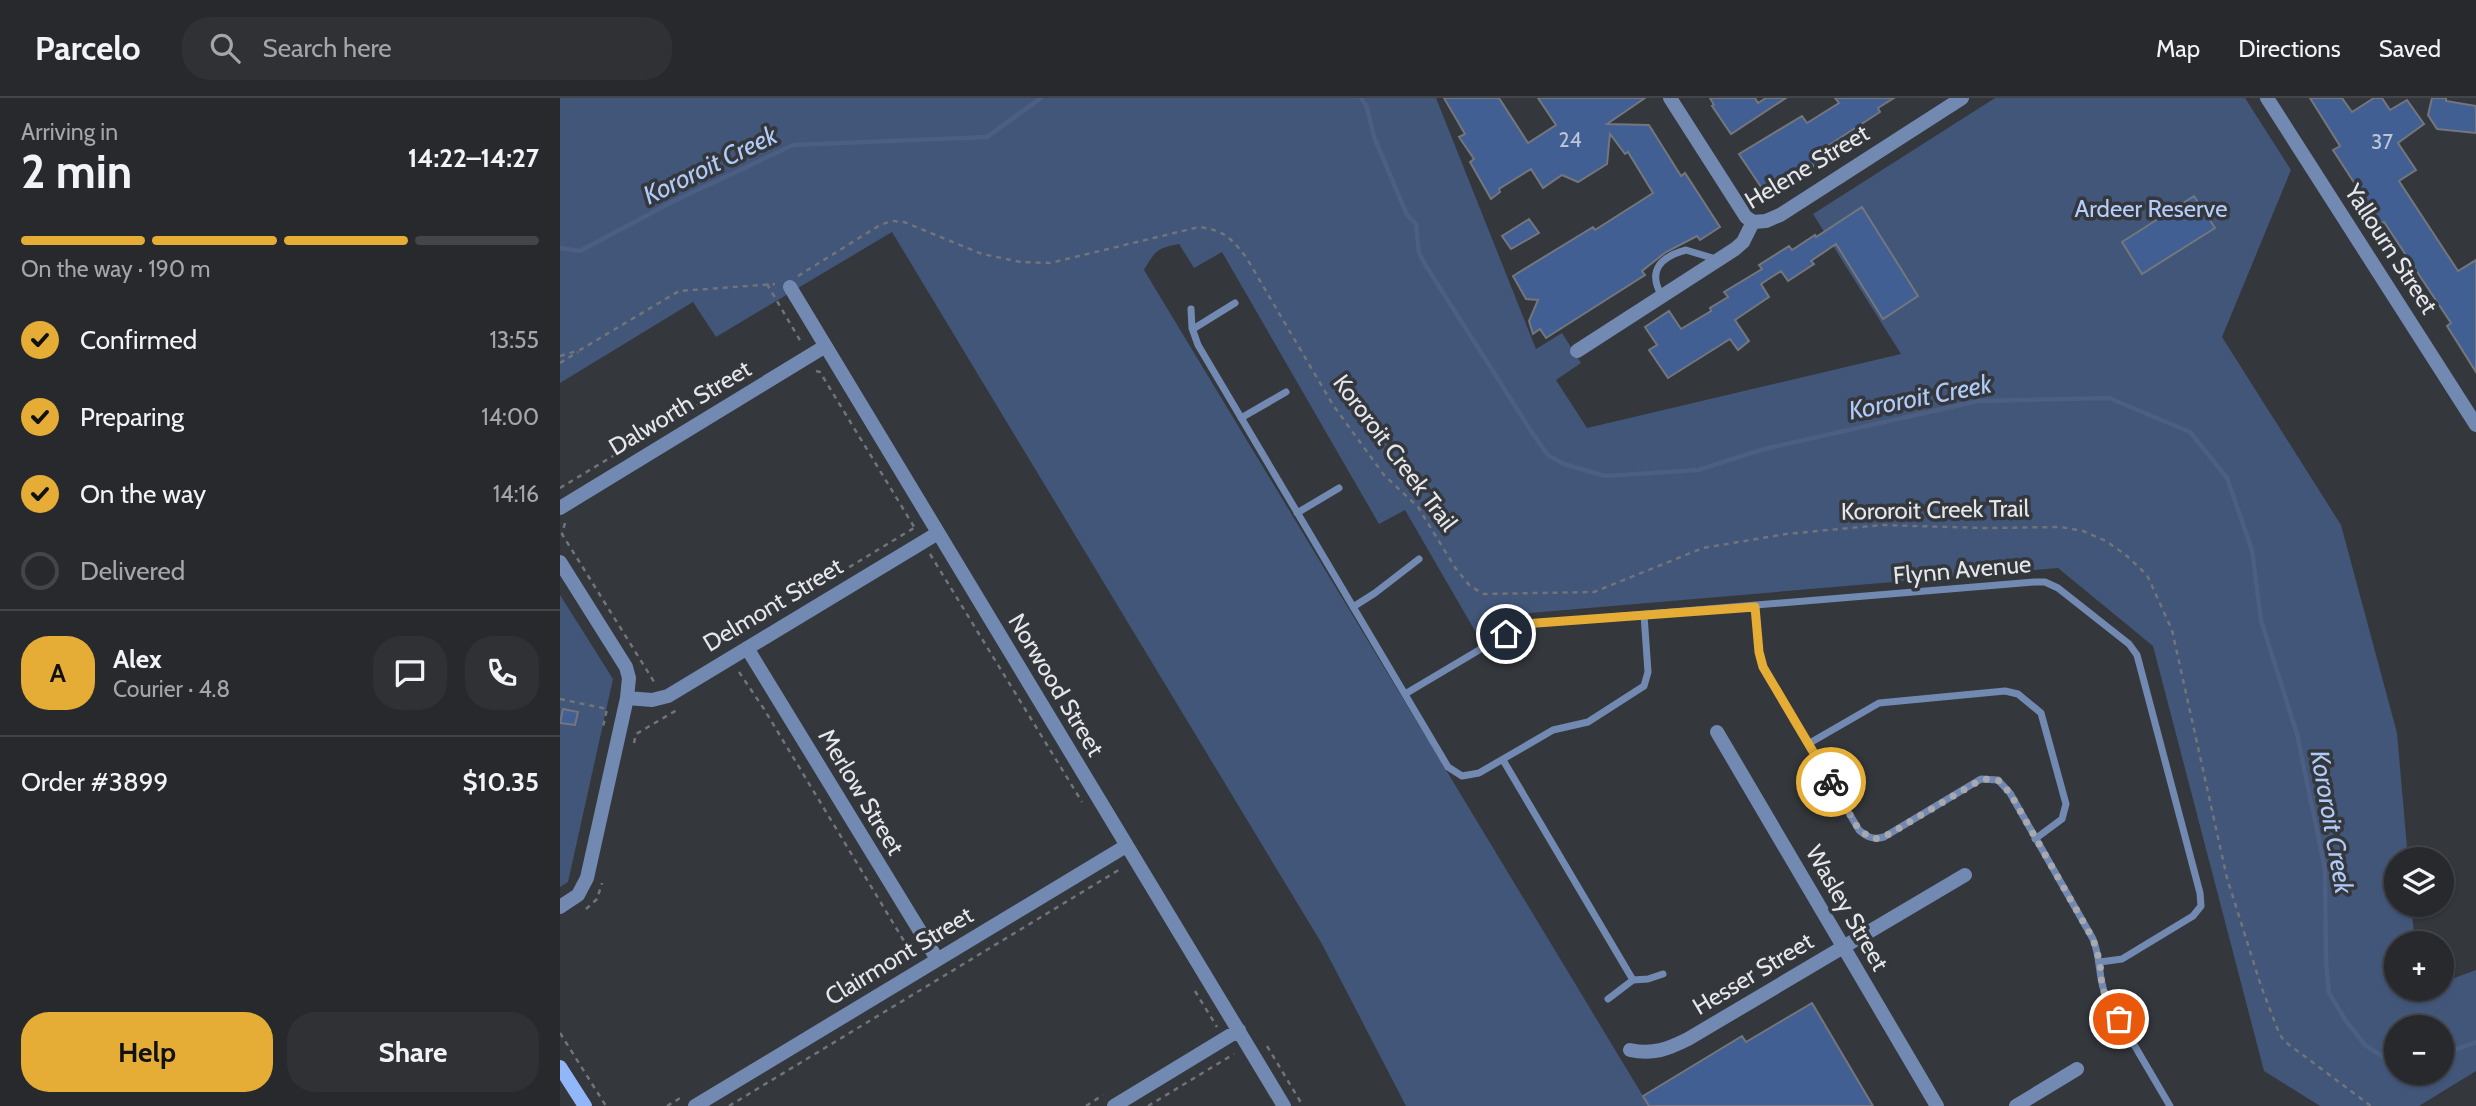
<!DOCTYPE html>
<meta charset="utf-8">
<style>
body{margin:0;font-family:Cabin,sans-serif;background:#2f3135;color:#f1f3f6;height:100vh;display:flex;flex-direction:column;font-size:26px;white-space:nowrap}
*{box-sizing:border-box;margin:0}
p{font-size:23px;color:#a4a6aa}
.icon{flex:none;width:38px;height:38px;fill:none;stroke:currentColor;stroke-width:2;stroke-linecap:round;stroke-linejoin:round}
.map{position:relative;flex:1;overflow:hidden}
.drawer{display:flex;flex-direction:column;background:#27292d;width:560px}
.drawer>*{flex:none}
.tools{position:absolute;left:1824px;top:749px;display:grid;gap:14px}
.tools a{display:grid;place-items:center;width:70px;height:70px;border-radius:50%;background:#27292d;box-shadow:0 2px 5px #0004,0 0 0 2px #434549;font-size:35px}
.pin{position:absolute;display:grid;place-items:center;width:60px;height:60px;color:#fff;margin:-30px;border:4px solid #fff;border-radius:50%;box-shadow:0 2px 7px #0007}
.courier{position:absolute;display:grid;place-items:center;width:70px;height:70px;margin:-35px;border:5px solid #e5ad36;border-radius:50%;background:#fff;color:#222;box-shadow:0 2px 9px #0007}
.overview em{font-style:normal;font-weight:800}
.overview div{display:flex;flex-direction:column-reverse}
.overview{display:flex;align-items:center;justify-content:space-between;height:119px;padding:0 21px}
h1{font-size:46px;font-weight:800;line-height:52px}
.bar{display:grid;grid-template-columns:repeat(4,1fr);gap:10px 7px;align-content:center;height:84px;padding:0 21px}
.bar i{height:9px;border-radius:5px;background:#434549}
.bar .current{background:#e5ad36}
.bar p{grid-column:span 4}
.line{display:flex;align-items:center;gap:18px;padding:0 21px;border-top:2px solid #434549}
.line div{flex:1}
.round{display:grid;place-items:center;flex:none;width:74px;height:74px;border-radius:28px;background:#2f3135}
ol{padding:0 21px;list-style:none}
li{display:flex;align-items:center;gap:21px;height:77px}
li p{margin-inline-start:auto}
li .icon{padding:7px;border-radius:50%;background:#e5ad36;color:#111;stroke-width:4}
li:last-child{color:#a4a6aa}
li i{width:38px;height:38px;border:4px solid #434549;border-radius:50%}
.action{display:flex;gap:14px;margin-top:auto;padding:14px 21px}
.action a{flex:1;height:80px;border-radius:28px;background:#e5ad36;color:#111;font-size:28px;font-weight:800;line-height:80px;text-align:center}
.action a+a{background:#2f3135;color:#f1f3f6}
header{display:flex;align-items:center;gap:42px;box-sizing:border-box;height:98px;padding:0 35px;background:#27292d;border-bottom:2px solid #434549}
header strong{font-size:33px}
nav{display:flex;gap:38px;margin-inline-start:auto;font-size:24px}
.search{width:490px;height:63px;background:#2f3135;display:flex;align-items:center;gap:18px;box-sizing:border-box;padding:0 24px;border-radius:28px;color:#a4a6aa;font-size:26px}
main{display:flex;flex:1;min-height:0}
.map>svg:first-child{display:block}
</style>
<header>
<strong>Parcelo</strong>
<div class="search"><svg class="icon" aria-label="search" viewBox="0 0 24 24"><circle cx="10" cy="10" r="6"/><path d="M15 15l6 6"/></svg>Search here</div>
<nav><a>Map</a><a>Directions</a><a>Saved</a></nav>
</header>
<main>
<section class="drawer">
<div class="overview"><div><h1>2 min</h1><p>Arriving in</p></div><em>14:22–14:27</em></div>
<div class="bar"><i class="current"></i><i class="current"></i><i class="current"></i><i></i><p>On the way · 190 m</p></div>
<ol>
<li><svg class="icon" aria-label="check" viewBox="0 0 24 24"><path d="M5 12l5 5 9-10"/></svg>Confirmed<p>13:55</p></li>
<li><svg class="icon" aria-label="check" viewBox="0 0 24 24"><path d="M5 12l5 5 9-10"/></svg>Preparing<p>14:00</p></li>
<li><svg class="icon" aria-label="check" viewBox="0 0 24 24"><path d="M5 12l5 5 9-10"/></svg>On the way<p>14:16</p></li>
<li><i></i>Delivered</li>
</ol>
<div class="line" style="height:126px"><b class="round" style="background:#e5ad36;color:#111">A</b><div><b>Alex</b><p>Courier · 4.8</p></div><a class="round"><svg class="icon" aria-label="chat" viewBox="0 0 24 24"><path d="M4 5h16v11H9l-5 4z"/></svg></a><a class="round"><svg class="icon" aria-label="phone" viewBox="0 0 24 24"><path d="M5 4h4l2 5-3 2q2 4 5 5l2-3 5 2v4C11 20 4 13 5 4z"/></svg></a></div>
<div class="line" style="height:91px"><div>Order #3899</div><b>$10.35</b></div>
<div class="action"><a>Help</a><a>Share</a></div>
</section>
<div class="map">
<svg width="1916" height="1008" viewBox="0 0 1916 1008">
<rect width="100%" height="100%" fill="#34373c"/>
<path fill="#425679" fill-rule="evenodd" d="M0,0h876l100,251 26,-16 19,30 -25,17 31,48 314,-74 -88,-140 182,-116h250l46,72 -69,167 119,188 56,208 11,126h-12v46h15l4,38h-19v46h22l1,3 8,-3h14v-6l35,-13v101l-57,35h-99l-56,-35 -111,-425 -95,-78 -528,45 -48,30 -77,-133 -26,14 -157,-272 -28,16 -15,-24c-22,4 -24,7 -35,26l505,836h-243l-84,-162 -430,-712 -176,105 -23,-35 -133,81zM1836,929h45v46h-45z
M0,497l53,84 -45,203 -8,5z"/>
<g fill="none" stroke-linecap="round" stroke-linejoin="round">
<path stroke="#4c5e81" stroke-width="4.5" d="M801,0l6,9 7,30 33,78 9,9 3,29 7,13 107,168 15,21 16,9 41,12 93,-6 66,-21 214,-48 131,-3 81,34 37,46 25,72 9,70 36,114 28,135 1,92 3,32 17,28 19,24 31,20
M0,150l20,3 94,-50 119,-56 194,-8 54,-39
M1881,957l35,-13"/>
</g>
<path fill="#425f93" stroke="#73777d" stroke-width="2" d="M884,0h55l29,45 28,-18 -18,-27h107l-38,26 42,1 32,51 4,-3 35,54 -20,13 -3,-4 -31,16 -24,19 3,4 -99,63 -6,-9 -7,5 -4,-13 9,-21 -12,-1 -13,-23 80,-49 2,3 58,-37 -25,-41 -3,2 -15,-20 -3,30 -29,18 -16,-7 -19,13 -12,-19 -32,20 1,3 -9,7 -21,-37 4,-3 -15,-22 6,-3z
M1150,0h45l3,5 8,-5h20l-55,36 -19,-28 2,-1z
M1275,0h59l-16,10 2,4 -57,37 5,8 -61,39 -28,-42 63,-38 5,7 32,-20z
M1750,0h32l10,14 22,-14h8l8,12 17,-10 17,24 -26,19 18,27 -17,11 59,90 18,-11v112l-29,-46 4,-3 -67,-101 -3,2 -48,-74 7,-4z
M1872,0h14v3l30,5v27l-39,-4 -9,-14z
M1634,98l21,32 -73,46 -20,-32z
M1302,109l56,89 -35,23 -47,-75 -25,17 3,3 -26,17 -7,-10 -20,13 8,13 -34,23 14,21 -11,9 -8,-11 -62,39 -19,-28 8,-5 -12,-18 24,-16 12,18 30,-18 -1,-3 18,-11 -4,-5 38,-23 -3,-4 30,-19 3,4 23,-15 1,2z
M969,121l10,14 -28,16 -9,-13z
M3,611l15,3 -3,13 -15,-2z
M1252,905l61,103h-224l-6,-10 99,-60 4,6z"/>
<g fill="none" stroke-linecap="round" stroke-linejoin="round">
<path stroke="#717478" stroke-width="2.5" stroke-dasharray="5 5" stroke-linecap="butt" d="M238,178l82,-51 12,-4 12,1 78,32 39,8 29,1 149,-36c25,3 32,11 47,30l87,148 51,70 34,32 38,62 14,17 14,8 110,-2 109,-44 83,-14 96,-9 102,3 77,-1 22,4 23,10 21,15 20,19 25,55 55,248 34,108 18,47 5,8 87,65
M207,186l34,58
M0,258l20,-6 99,-59 96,-7
M0,265l18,-11
M256,273l4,1 96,158
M0,390l149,-90
M5,425l-3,11 94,151
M370,456l152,248
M195,526l159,-96
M179,574l25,37 149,247 -1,1
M0,601l47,10 -4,18 2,1
M74,645l2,-9 41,-24
M26,811l11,-10 5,-16
M635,893l22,36
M0,935l46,73
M707,948l36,60
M107,1008l15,-9
M169,1008l393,-238
M526,1008l17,-11
M588,1008l86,-52"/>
<path stroke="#7289b2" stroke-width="7" d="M1102,198c-15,-25 -2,-39 24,-46l33,10
M631,211l1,19 6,17 250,422 14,9 17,-3 74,-43 35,-8 56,-36 4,-14 -4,-57
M633,231l42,-26
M681,320l45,-26
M737,415l42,-25
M1195,508l4,46 4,15 96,163c8,7 14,10 25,7l97,-58 17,1 12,13 83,146c8,19 5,39 13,58l64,109
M793,509l22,-14 44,-34
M845,596l101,-60 21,-10 508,-42h10l13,6 71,56 8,11 63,238 1,13 -8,10 -71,43 -22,3
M1248,646l71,-41 126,-12 13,3 23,19 25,91 -4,15 -27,20
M943,662l130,220
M1048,901l25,-19 15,-1 15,-5"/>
<path stroke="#7289b2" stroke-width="14" d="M1110,0l76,119 7,5
M1707,0l209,327
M230,189l494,819
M1017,253l158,-102 8,-7 10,-20 13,-1 14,-6 182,-117
M0,410l264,-161
M0,464l66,105 3,11 -2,20 -40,180 -9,17 -18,12
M187,550l190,311
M67,600l25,2 16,-4 270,-163
M1157,634l220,374
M1070,952c23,5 38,-1 58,-11l277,-164
M135,1008l431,-260
M554,1008l125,-76
M1456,1008l61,-37"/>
<path stroke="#92b7f8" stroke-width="14" d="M0,969l25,39"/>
</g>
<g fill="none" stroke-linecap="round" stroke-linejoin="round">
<path stroke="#a7a9ae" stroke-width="7" stroke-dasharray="0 12.6" d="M1271,684l28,48 14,9 11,-2 98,-58 16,1 12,13 83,146 7,23 2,26 17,31"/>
<path stroke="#e5ad36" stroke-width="9" d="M946,536l21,-10 10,-1 218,-16 4,45 4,15 68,115"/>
</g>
<g text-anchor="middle" stroke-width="7" stroke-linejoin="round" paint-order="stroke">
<g font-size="21" fill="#bcc5d5">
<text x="1010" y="49">24</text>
<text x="1822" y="51">37</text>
</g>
<g font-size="24" fill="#e5e7eb" stroke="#34373c">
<text transform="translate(1247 69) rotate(-31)" y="8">Helene Street</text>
<text transform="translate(1831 151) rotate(57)" y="8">Yallourn Street</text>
<text transform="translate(120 310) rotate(-31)" y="8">Dalworth Street</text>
<text transform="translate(835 355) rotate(53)" y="8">Kororoit Creek Trail</text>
<text transform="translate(1375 412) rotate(-1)" y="8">Kororoit Creek Trail</text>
<text transform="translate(1402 472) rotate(-5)" y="8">Flynn Avenue</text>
<text transform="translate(213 507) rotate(-31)" y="8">Delmont Street</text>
<text transform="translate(496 587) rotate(59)" y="8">Norwood Street</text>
<text transform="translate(301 694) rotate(59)" y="8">Merlow Street</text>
<text transform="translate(1287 810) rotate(60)" y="8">Wasley Street</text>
<text transform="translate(339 858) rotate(-31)" y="8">Clairmont Street</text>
<text transform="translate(1193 876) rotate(-31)" y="8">Hesser Street</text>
</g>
<g font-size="24" fill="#b3cdfd" stroke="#34373c">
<text x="1591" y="119">Ardeer Reserve</text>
</g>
<g font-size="26" font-style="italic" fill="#b0cbfa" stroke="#34373c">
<text transform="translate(150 67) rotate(-26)" y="9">Kororoit Creek</text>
<text transform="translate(1360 299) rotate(-11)" y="9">Kororoit Creek</text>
<text transform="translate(1772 724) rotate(80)" y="9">Kororoit Creek</text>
</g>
</g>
</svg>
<div class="tools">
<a><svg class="icon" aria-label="layers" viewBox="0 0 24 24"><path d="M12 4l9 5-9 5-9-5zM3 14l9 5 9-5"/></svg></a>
<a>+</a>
<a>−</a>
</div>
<div class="pin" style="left:1559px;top:921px;background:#ea580c"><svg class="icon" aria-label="bag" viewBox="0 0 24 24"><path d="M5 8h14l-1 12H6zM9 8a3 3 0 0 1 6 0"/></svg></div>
<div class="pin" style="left:946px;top:536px;background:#1f2937"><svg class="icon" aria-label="home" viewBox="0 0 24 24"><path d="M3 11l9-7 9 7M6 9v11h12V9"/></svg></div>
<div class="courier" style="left:1271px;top:684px"><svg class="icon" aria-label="bike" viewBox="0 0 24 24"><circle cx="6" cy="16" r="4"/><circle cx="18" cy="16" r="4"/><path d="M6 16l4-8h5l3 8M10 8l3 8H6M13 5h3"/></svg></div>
</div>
</main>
